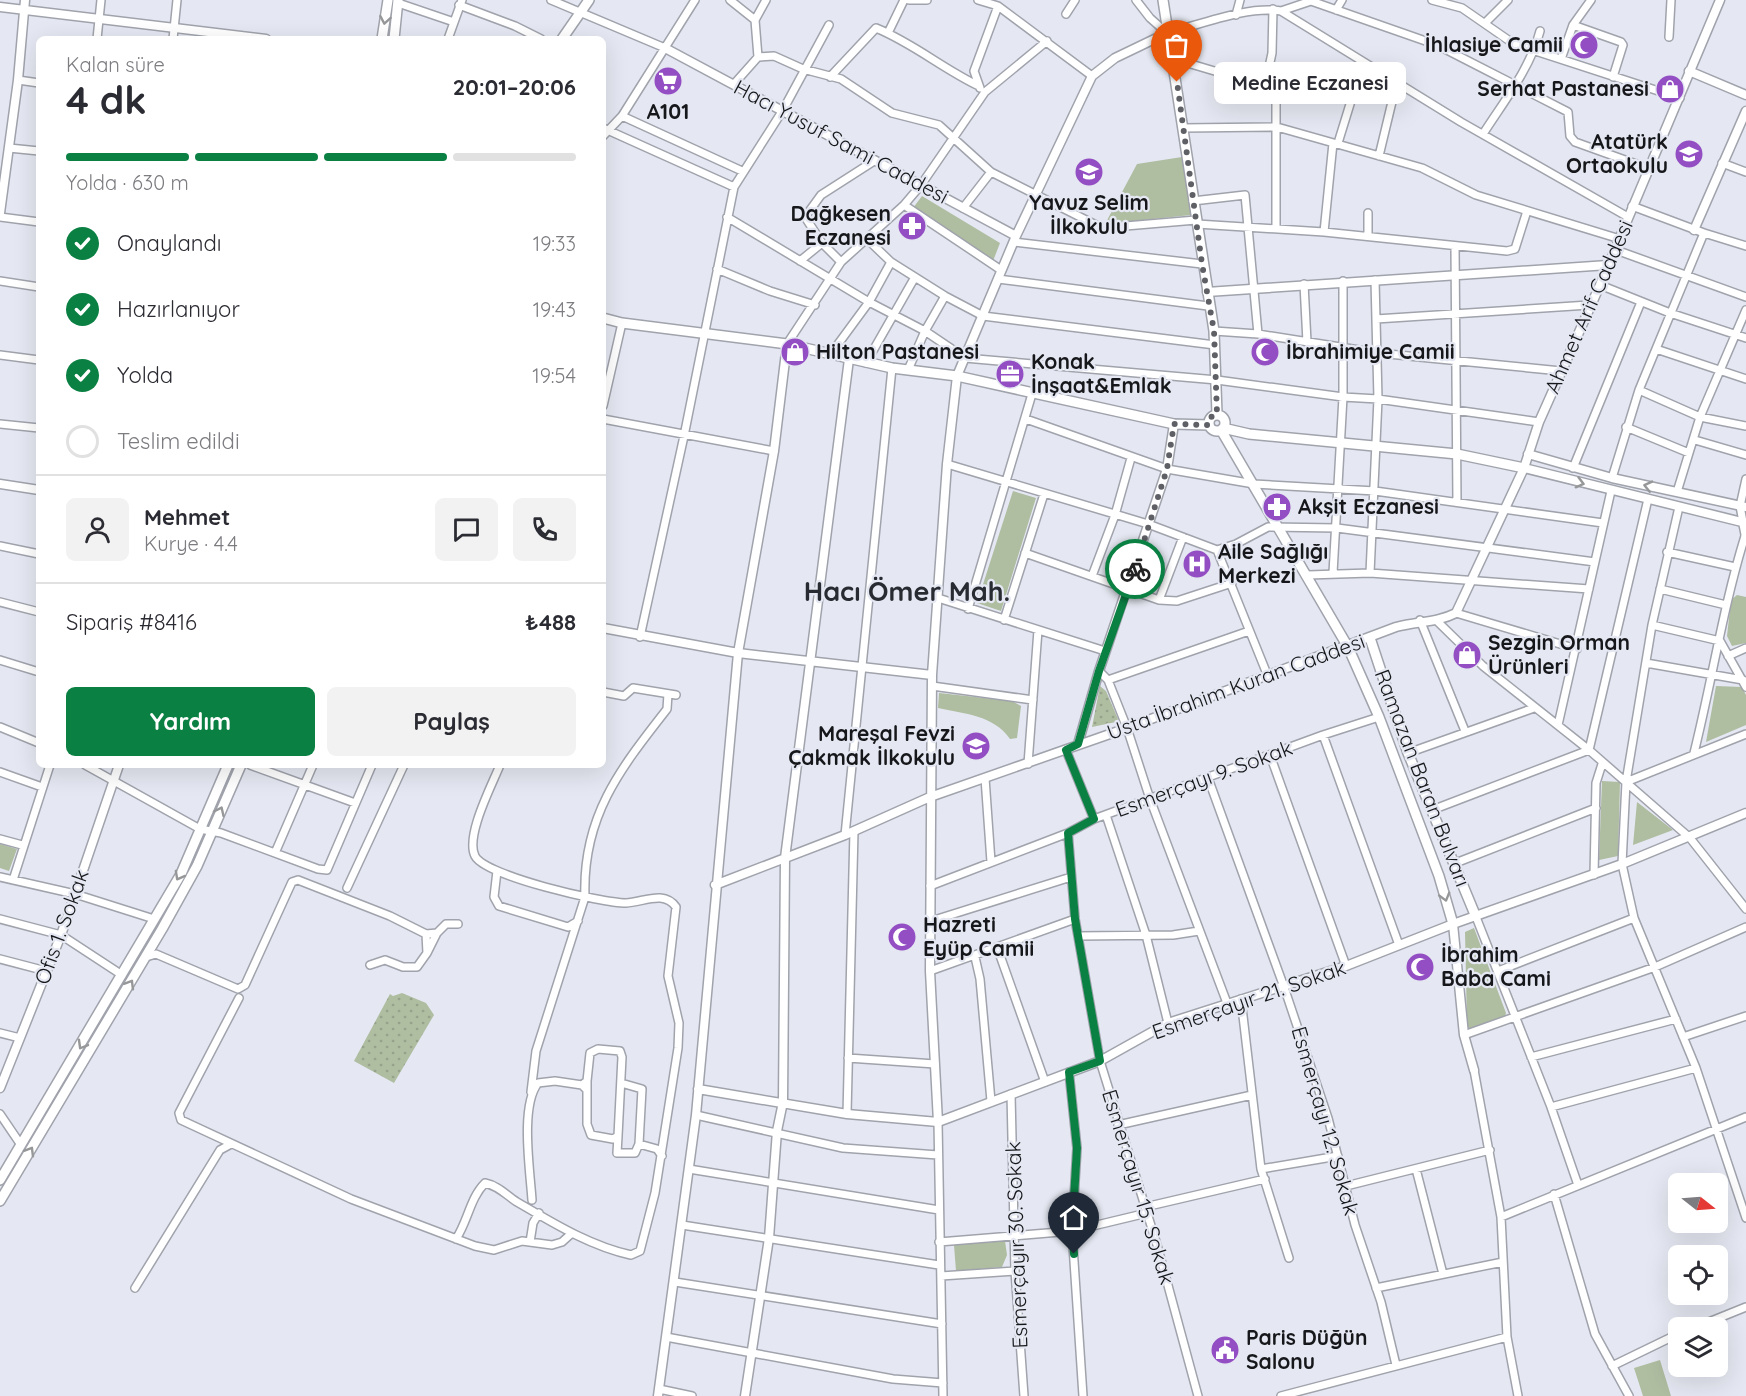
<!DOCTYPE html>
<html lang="tr">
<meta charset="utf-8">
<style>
body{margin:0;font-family:Quicksand,sans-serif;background:#f2f2f3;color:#2b2b33;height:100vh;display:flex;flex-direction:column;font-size:22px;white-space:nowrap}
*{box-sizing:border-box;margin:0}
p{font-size:20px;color:#7c7c81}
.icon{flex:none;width:33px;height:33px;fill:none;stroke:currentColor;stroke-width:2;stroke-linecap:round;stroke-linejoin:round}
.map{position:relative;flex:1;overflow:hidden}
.drawer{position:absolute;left:36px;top:36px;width:570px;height:732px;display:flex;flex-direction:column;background:#fff;border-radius:9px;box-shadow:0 6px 24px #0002}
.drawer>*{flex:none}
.needle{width:39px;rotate:107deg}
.controls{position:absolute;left:1668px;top:1173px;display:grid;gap:12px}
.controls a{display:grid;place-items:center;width:60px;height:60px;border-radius:9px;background:#fff;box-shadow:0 6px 24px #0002;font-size:30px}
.pin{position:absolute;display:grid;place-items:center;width:51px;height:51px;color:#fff;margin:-62px -26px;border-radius:50% 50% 50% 0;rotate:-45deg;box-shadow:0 0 6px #0007}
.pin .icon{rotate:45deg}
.courier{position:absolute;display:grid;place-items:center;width:60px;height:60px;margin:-30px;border:4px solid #0b8043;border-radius:50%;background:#fff;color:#222;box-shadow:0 2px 8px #0007}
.bubble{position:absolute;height:42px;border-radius:9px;background:#fff;box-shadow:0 6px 24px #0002;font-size:20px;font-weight:800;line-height:42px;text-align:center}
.head em{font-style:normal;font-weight:800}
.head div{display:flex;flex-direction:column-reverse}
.head{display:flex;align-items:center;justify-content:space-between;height:102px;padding:0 30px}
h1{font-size:39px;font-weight:800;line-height:45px}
.bar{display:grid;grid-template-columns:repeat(4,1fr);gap:9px 6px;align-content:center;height:72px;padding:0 30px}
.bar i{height:8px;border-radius:4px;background:#e1e1e2}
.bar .on{background:#0b8043}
.bar p{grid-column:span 4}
.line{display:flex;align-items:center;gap:15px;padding:0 30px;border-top:2px solid #e1e1e2}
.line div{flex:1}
.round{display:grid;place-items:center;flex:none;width:63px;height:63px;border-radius:9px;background:#f2f2f3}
ol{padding:0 30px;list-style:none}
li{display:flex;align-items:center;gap:18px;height:66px}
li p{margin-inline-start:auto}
li .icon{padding:6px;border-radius:50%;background:#0b8043;color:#fff;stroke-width:4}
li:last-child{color:#7c7c81}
li i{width:33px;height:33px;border:3px solid #e1e1e2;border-radius:50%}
.cta{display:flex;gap:12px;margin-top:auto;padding:12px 30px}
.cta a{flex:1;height:69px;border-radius:9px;background:#0b8043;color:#fff;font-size:24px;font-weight:800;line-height:69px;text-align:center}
.cta a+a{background:#f2f2f3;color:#2b2b33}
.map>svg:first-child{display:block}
</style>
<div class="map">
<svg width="1746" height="1396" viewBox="0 0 1746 1396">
<defs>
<pattern id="grass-dots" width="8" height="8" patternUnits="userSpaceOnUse" patternTransform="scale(1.5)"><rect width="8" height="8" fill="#afbda1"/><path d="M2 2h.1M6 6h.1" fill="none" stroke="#96a28a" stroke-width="1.8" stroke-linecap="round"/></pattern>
</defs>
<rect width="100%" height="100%" fill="#e5e8f2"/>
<path fill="url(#grass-dots)" d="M1100,686l6,5 12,28 -2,3 -24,5z
M402,993l24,10 8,12 -40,68 -40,-22 36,-67 3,2z"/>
<path fill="#afbda1" d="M1182,157l9,58 -86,9 32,-60z
M922,196l78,47 -7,18 -80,-53z
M1013,491l23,7 -35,113 -24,-8z
M1737,595l9,2v46l-14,3 -5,-10 4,-36z
M1716,686l26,1 4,8v30l-40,17z
M939,693l73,8 9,5 -4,32 -7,1c-16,-24 -46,-25 -72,-31z
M1602,781l18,1 -2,74 -19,4z
M1637,802l36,28 -40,15z
M0,844l17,5 -8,22 -9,-3z
M1474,928l32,85 -1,4 -35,12 -3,-3 -2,-94z
M1005,1241l2,14 -5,12 -46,4 -2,-26z
M1660,1360l11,36h-28l-9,-28z"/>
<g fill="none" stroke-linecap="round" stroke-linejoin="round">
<g stroke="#a0a3ac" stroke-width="10">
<path id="minor" d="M551,0l114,48
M730,0l25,20
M766,0l-11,20 3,37 16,-1 29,13 38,10 51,34 47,12 52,47 111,56 94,-8
M909,0h18
M978,0l20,6 94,70
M1136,0l14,18 17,15c32,-8 82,-28 114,-22l180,111 167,95
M1432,0l30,8 52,36 166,54
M398,3l56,19
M459,5l56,21 26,13
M1336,10l6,-10
M1281,11l30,-10 126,44 131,67 2,24 5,6 75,27
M1066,14l9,-14
M1236,15l4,-15
M1485,23l23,-23
M1573,25l48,17 2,3 -10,32
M888,33l16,-33
M1669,37l2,-37
M97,39l4,-39
M173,39l4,-39
M448,39l14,-39
M1174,59l91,27 52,10
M1561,59l12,-34 18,-25
M830,77l46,-49c37,15 67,41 103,58
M18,80l21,3
M734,84l24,-27
M1265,86l7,-33 1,-44
M980,88l-6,-17 24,-65
M622,116l120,55
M603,128l131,59 -50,249 -44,201
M1183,128l94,-1 145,41 54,27 144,44
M1483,134c21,-33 47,-65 57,-103
M603,136l19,-20 73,-116
M1338,143l25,-81
M9,148l30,3
M1379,156l18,-75
M1722,163l24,9
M734,187l49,-77 46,-85
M1193,201l52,-6 13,139
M904,205l97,65
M1632,206l72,27 42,13
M963,208l28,-36
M1368,213v23
M0,217l39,5
M727,217l142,85 56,29 40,27 252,22 126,17 35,2 161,23
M1197,224l127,8 183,19 8,-2 12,-38
M1276,228v-141
M1324,232l9,-89
M867,239l24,23 54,34 38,20 232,29
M1014,242l188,22
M1455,246l2,256
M1616,250l130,47
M800,261l22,-18
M841,262l-19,-19 -17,-26 16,-22 53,-34
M717,269l53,22 45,14
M998,279l210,27
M0,281l39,6
M1304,284l3,58
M1600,285l70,28 76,25
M1376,319l213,-14
M1214,331l44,3 120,19 183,18
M787,344l54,-82 63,-57 17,-20 64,-93 62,-51
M1656,349l90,30
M0,355l39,5
M830,355l39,-53 22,-40
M866,363l49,-86
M908,370l17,-39 20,-35
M1639,390l61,27 46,9
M603,406l19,-83
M603,419l171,32
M1026,419l141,50 87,15 121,7 228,32
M0,424l39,4
M1626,427l63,26
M1695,440l51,15
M947,464l201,60 69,26 19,-6 32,-17 69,1 258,34
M1573,468l68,-166
M1612,478l27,-88 65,-157
M1677,492l23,-75 46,-107
M1679,507l-27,118 -26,157 -4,82 12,54 62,150 50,150
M1743,522l-3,-16 6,-27
M0,546l39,8
M1217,550l50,124
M1667,552l68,15
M1025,553l134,47 18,1 55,-18
M1333,573l10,-176v-116
M1370,573l8,-174 -3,-119
M1308,575l62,-2 219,16
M1092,576l23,-61 16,-57
M1660,589l66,16
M938,598l167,53
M1159,600l24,-63
M0,602l39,10
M968,609l64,-215
M1456,613l121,36
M1004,620l40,-126
M1420,620l45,111
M1438,622l45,44 106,84 101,88 56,71
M1652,625l68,16 26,46
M1728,656l18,-8
M0,660l39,12
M1646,663l97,17
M1099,671l9,9 19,48 23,71 77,204
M1108,680l141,-49
M932,686l101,14
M603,692l21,4 9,-8 43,7
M1558,725l53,-234
M0,727l39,16
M1323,735l76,210
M1066,750l28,69
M1408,753l126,-45
M1694,753c18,-72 29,-146 51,-217
M1270,755l76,211
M1028,764l10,-134
M85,765l115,64 21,4 97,36 9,1 45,-105
M250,765l105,38
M0,772l42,15
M985,778l6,84
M1208,778l76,209 44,131 27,107 26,77 15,63
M1626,782l120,-48
M1432,810l157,-60 59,-251
M1106,815l40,120 22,88
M1068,833l7,86 25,142 57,184 41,151
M845,835l47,-467
M0,839l22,6
M275,853l38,-88
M1453,864l143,-56
M497,871l-3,26 5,9 69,21 10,-6
M1594,875l2,-92 6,-19
M0,877l75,17 79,25
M13,880l37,-115
M930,886l138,-53 26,-14 229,-84 56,-18
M347,888l57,-123
M1476,917l75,190 27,78
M0,919l61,16 61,40
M931,921l140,-44
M426,934l1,19 10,-20
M1079,936l94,-1 26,-4
M997,947l48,135
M146,957l10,-3 82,35 7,-4 47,-103 6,-2 92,36 36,18 11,-1 9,-9h12
M975,957l5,22 11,122
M0,959l46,12
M370,965l15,-5 18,7h14l10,-14
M930,971l145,-52
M1498,971l136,-53
M239,998l-60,115 2,7 170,79 124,47 19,4 28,-9 30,4 10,-3 10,-9
M1241,999l20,170 28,89
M0,1033l20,5
M1464,1035l191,-68 91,-40
M1683,1037l63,-21
M1531,1057l145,-38
M848,1058l87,6
M1474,1070l27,147 6,120 11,59
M1069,1072l8,76 -5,83 11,165
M587,1090v34l4,11 22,4 5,-3 4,-79 -2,-6 -22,-2 -8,4 -3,28
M531,1092l5,-41 49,-154c-3,-80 35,-128 82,-188l1,-15
M1011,1094l4,177 9,125
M1551,1107l145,-39
M0,1114l21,31
M847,1114l7,-283
M696,1115l147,33 95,7
M938,1122l5,274
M1118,1125l134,-30
M618,1136l-1,17h18l4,-9 3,-55 -21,-6
M639,1144l18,5 5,7
M689,1169l250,41
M1261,1169l77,-13
M1416,1169l27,105
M1346,1186l144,-36
M1554,1194l41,140 34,62
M532,1200c-2,-30 -12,-94 6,-117l17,-2 27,4 5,-4v9l-5,-5
M1145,1207l120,-28
M1501,1217l245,-100
M682,1225l257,40
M456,1239c12,-18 14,-41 29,-56 14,3 21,12 32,19 36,21 73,44 114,53l9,-4 15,-58 23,-145 1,-25 -11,-47 8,-69c-12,-17 -32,-5 -50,-4 -24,0 -141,-27 -151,-47 -10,-20 17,-71 25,-91
M530,1242l3,-19 6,-10
M939,1242l133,-11 75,-18
M941,1276l74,-5
M675,1282l267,42
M135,1288l85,-138 11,-6
M1376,1288l127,-26
M1694,1328l52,-21
M666,1337l227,42 50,4
M1612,1366l66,-32
M659,1389l33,7
M1281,1396l226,-59"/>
</g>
<g stroke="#a0a3ac" stroke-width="11">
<path id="tertiary" d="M0,7l266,32
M665,48l351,188
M1689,71l57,24
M0,213l18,-133 7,-80
M1694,230l52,-119
M1207,292l401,-27
M1528,454l84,24 134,29
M1524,468l222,55
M0,484l39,6
M1743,522l3,15
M603,628l135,25 194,22
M1078,744l21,-73 68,-202 7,-45
M715,885l130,-50 85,-38 197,-69 269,-101c22,-6 40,-4 60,-14l68,-145 15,-46 61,-137 120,-285
M1453,924l11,111 10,35
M0,1088l61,-153 58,-170
M698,1089l149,25 91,8 162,-61 68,-38 178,-57 107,-42 169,-60 124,-51
M938,1122l-8,-151 2,-296 15,-211 10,-88 59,-140 76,-160 23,-18 52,-25
M658,1396l38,-281 42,-462 36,-202 13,-107
M745,1396l24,-158 8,-107 6,-29 2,-244 64,-499"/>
</g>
<g stroke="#a0a3ac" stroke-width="12">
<path id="secondary" d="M1163,0l51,331 3,83
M382,39l6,-39
M394,39l4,-39
M562,39l27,-39
M603,318l19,5 165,21 105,24 65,8 217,48 35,1
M1209 423a8 8 0 1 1 16 0a8 8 0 1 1-16 0Z
M1223,428l26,6 208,20 67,14
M1221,430l127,217 31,70 60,159 14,48
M1370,638l38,115 68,164
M0,1180l181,-306 47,-109
M0,1201l162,-272 35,-63 44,-101"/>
</g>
<use href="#minor" stroke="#fff" stroke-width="7"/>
<use href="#tertiary" stroke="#fff" stroke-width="8"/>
<use href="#secondary" stroke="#fff" stroke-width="9"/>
</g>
<defs><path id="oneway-chevron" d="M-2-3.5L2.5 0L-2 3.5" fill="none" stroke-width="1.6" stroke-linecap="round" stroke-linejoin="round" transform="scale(1.5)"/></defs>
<g stroke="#969798">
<use href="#oneway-chevron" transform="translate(385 20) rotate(100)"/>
<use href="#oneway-chevron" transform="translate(1580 483) rotate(15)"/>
<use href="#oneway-chevron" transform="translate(1648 486) rotate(-167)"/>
<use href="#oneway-chevron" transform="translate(220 811) rotate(-65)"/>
<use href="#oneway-chevron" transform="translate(179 876) rotate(119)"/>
<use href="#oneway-chevron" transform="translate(1445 897) rotate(74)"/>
<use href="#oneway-chevron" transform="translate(130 984) rotate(-59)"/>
<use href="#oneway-chevron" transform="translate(82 1045) rotate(120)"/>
<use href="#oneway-chevron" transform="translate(30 1151) rotate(-59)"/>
</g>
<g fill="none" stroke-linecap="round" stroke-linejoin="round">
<path stroke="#5e6066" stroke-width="6" stroke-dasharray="0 10.8" d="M1135,569l32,-100 7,-45 35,1 2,-8 6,-3 -3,-83 -12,-67 -25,-182"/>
<path stroke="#0b8043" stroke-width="8" d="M1074,1254l-2,-23 5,-83 -8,-76 31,-11 -25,-142 -7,-86 26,-14 -28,-69 12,-6 21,-73 36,-102"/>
</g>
<defs>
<g id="mosque-disc" transform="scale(1.5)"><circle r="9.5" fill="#924ec2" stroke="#e5e8f2"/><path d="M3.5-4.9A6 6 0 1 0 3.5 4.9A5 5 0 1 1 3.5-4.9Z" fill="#fff"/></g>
<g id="supermarket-disc" transform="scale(1.5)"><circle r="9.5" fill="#924ec2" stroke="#e5e8f2"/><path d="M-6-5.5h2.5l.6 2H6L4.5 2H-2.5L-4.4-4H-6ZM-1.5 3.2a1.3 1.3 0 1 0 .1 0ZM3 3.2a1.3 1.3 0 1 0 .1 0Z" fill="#fff"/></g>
<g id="shop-disc" transform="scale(1.5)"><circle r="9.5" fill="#924ec2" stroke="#e5e8f2"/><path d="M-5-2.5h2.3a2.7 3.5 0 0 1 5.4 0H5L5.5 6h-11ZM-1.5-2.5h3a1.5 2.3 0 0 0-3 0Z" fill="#fff"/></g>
<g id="school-disc" transform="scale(1.5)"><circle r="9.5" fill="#924ec2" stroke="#e5e8f2"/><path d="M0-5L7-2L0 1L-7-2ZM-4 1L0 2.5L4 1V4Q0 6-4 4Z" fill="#fff"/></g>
<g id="pharmacy-disc" transform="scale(1.5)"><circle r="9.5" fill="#924ec2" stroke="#e5e8f2"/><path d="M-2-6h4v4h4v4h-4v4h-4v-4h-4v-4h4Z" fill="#fff"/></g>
<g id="office-disc" transform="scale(1.5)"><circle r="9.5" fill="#924ec2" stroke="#e5e8f2"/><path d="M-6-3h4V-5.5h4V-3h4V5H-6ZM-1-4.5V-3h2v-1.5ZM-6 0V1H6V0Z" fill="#fff"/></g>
<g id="hospital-disc" transform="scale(1.5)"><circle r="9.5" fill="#924ec2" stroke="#e5e8f2"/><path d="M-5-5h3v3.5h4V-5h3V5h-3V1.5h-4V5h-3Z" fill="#fff"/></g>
<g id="civic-disc" transform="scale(1.5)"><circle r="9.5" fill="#924ec2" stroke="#e5e8f2"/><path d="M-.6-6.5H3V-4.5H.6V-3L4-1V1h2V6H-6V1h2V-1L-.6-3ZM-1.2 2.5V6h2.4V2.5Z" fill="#fff"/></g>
</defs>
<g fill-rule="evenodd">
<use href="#mosque-disc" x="1584" y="45"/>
<use href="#supermarket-disc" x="668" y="81"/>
<use href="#shop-disc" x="1670" y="89"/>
<use href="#school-disc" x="1689" y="154"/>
<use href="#school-disc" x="1089" y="172"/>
<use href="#pharmacy-disc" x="912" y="226"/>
<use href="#shop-disc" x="795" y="352"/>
<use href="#mosque-disc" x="1265" y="352"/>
<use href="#office-disc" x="1010" y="374"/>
<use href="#pharmacy-disc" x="1277" y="507"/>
<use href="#hospital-disc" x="1197" y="564"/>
<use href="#shop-disc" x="1467" y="655"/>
<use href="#school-disc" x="976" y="746"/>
<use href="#mosque-disc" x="902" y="937"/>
<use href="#mosque-disc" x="1420" y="967"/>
<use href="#civic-disc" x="1225" y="1350"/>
</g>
<g text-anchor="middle" stroke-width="4.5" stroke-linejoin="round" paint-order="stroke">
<g font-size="21" font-weight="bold" fill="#16171a" stroke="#e5e8f2" text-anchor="start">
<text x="1563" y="52" text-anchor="end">İhlasiye Camii</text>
<text x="1649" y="96" text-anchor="end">Serhat Pastanesi</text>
<text x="668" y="119" text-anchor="middle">A101</text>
<text x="1668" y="149" text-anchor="end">Atatürk<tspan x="1668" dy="24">Ortaokulu</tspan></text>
<text x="1089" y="210" text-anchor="middle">Yavuz Selim<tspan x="1089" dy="24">İlkokulu</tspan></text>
<text x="891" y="221" text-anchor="end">Dağkesen<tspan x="891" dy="24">Eczanesi</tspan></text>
<text x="816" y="359">Hilton Pastanesi</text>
<text x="1286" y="359">İbrahimiye Camii</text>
<text x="1031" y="369">Konak<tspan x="1031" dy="24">İnşaat&amp;Emlak</tspan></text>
<text x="1298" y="514">Akşit Eczanesi</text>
<text x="1218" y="559">Aile Sağlığı<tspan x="1218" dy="24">Merkezi</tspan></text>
<text x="1488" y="650">Sezgin Orman<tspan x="1488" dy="24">Ürünleri</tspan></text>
<text x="955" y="741" text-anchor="end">Mareşal Fevzi<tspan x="955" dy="24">Çakmak İlkokulu</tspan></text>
<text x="923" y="932">Hazreti<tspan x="923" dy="24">Eyüp Camii</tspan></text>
<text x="1441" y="962">İbrahim<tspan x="1441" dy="24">Baba Cami</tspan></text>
<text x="1246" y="1345">Paris Düğün<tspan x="1246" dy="24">Salonu</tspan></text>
</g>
<g font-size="21" fill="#16171a" stroke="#e5e8f2">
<text transform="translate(841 142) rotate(28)" y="7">Hacı Yusuf Sami Caddesi</text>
<text transform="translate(1589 307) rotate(-66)" y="7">Ahmet Arif Caddesi</text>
<text transform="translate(1236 687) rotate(-20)" y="7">Usta İbrahim Kuran Caddesi</text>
<text transform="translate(1422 778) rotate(69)" y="7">Ramazan Baran Bulvarı</text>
<text transform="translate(1204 779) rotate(-20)" y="7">Esmerçayı 9. Sokak</text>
<text transform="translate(62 927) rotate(-70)" y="7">Ofis 1. Sokak</text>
<text transform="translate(1249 1000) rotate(-19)" y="7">Esmerçayır 21. Sokak</text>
<text transform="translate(1325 1121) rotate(74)" y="7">Esmerçayı 12. Sokak</text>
<text transform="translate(1138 1187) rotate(73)" y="7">Esmerçayır 15. Sokak</text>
<text transform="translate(1017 1245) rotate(-92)" y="7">Esmerçayır 30. Sokak</text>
</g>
<g font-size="27" font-weight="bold" fill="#292b32" stroke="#e5e8f2">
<text x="907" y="601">Hacı Ömer Mah.</text>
</g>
</g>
</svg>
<div class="controls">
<a><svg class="needle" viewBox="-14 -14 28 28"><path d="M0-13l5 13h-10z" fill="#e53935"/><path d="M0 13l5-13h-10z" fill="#7c7c81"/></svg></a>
<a><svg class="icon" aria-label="locate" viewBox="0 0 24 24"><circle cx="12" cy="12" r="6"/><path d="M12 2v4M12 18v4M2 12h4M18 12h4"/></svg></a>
<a><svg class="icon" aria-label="layers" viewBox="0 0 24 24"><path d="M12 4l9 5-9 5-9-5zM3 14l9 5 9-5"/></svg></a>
</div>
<div class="pin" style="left:1177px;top:82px;background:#ea580c"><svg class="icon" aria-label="bag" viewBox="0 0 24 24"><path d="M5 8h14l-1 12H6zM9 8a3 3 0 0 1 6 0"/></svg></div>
<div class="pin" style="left:1074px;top:1254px;background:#1f2937"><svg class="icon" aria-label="home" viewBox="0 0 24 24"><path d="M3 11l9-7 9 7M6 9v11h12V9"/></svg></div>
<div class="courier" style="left:1135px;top:569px"><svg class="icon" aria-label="bike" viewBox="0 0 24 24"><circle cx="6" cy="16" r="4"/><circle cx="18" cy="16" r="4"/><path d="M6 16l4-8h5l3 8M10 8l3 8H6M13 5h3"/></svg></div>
<div class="bubble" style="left:1214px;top:62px;width:192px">Medine Eczanesi</div>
<section class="drawer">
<div class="head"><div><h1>4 dk</h1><p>Kalan süre</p></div><em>20:01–20:06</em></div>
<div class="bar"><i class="on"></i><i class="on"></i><i class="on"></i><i></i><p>Yolda · 630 m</p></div>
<ol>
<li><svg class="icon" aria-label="check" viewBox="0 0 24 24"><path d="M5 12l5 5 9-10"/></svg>Onaylandı<p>19:33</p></li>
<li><svg class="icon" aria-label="check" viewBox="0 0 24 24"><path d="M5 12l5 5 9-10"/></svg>Hazırlanıyor<p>19:43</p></li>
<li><svg class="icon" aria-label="check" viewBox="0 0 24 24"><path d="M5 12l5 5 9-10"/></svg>Yolda<p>19:54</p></li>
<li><i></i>Teslim edildi</li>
</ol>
<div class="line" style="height:108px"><a class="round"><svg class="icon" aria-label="person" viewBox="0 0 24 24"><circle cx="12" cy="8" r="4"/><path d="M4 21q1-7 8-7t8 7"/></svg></a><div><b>Mehmet</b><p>Kurye · 4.4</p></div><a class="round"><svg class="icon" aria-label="chat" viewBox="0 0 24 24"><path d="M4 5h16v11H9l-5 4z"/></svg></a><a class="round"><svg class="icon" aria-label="phone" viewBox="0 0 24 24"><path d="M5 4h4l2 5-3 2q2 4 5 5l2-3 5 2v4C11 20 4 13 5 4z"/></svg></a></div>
<div class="line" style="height:78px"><div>Sipariş #8416</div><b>₺488</b></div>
<div class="cta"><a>Yardım</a><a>Paylaş</a></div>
</section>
</div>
